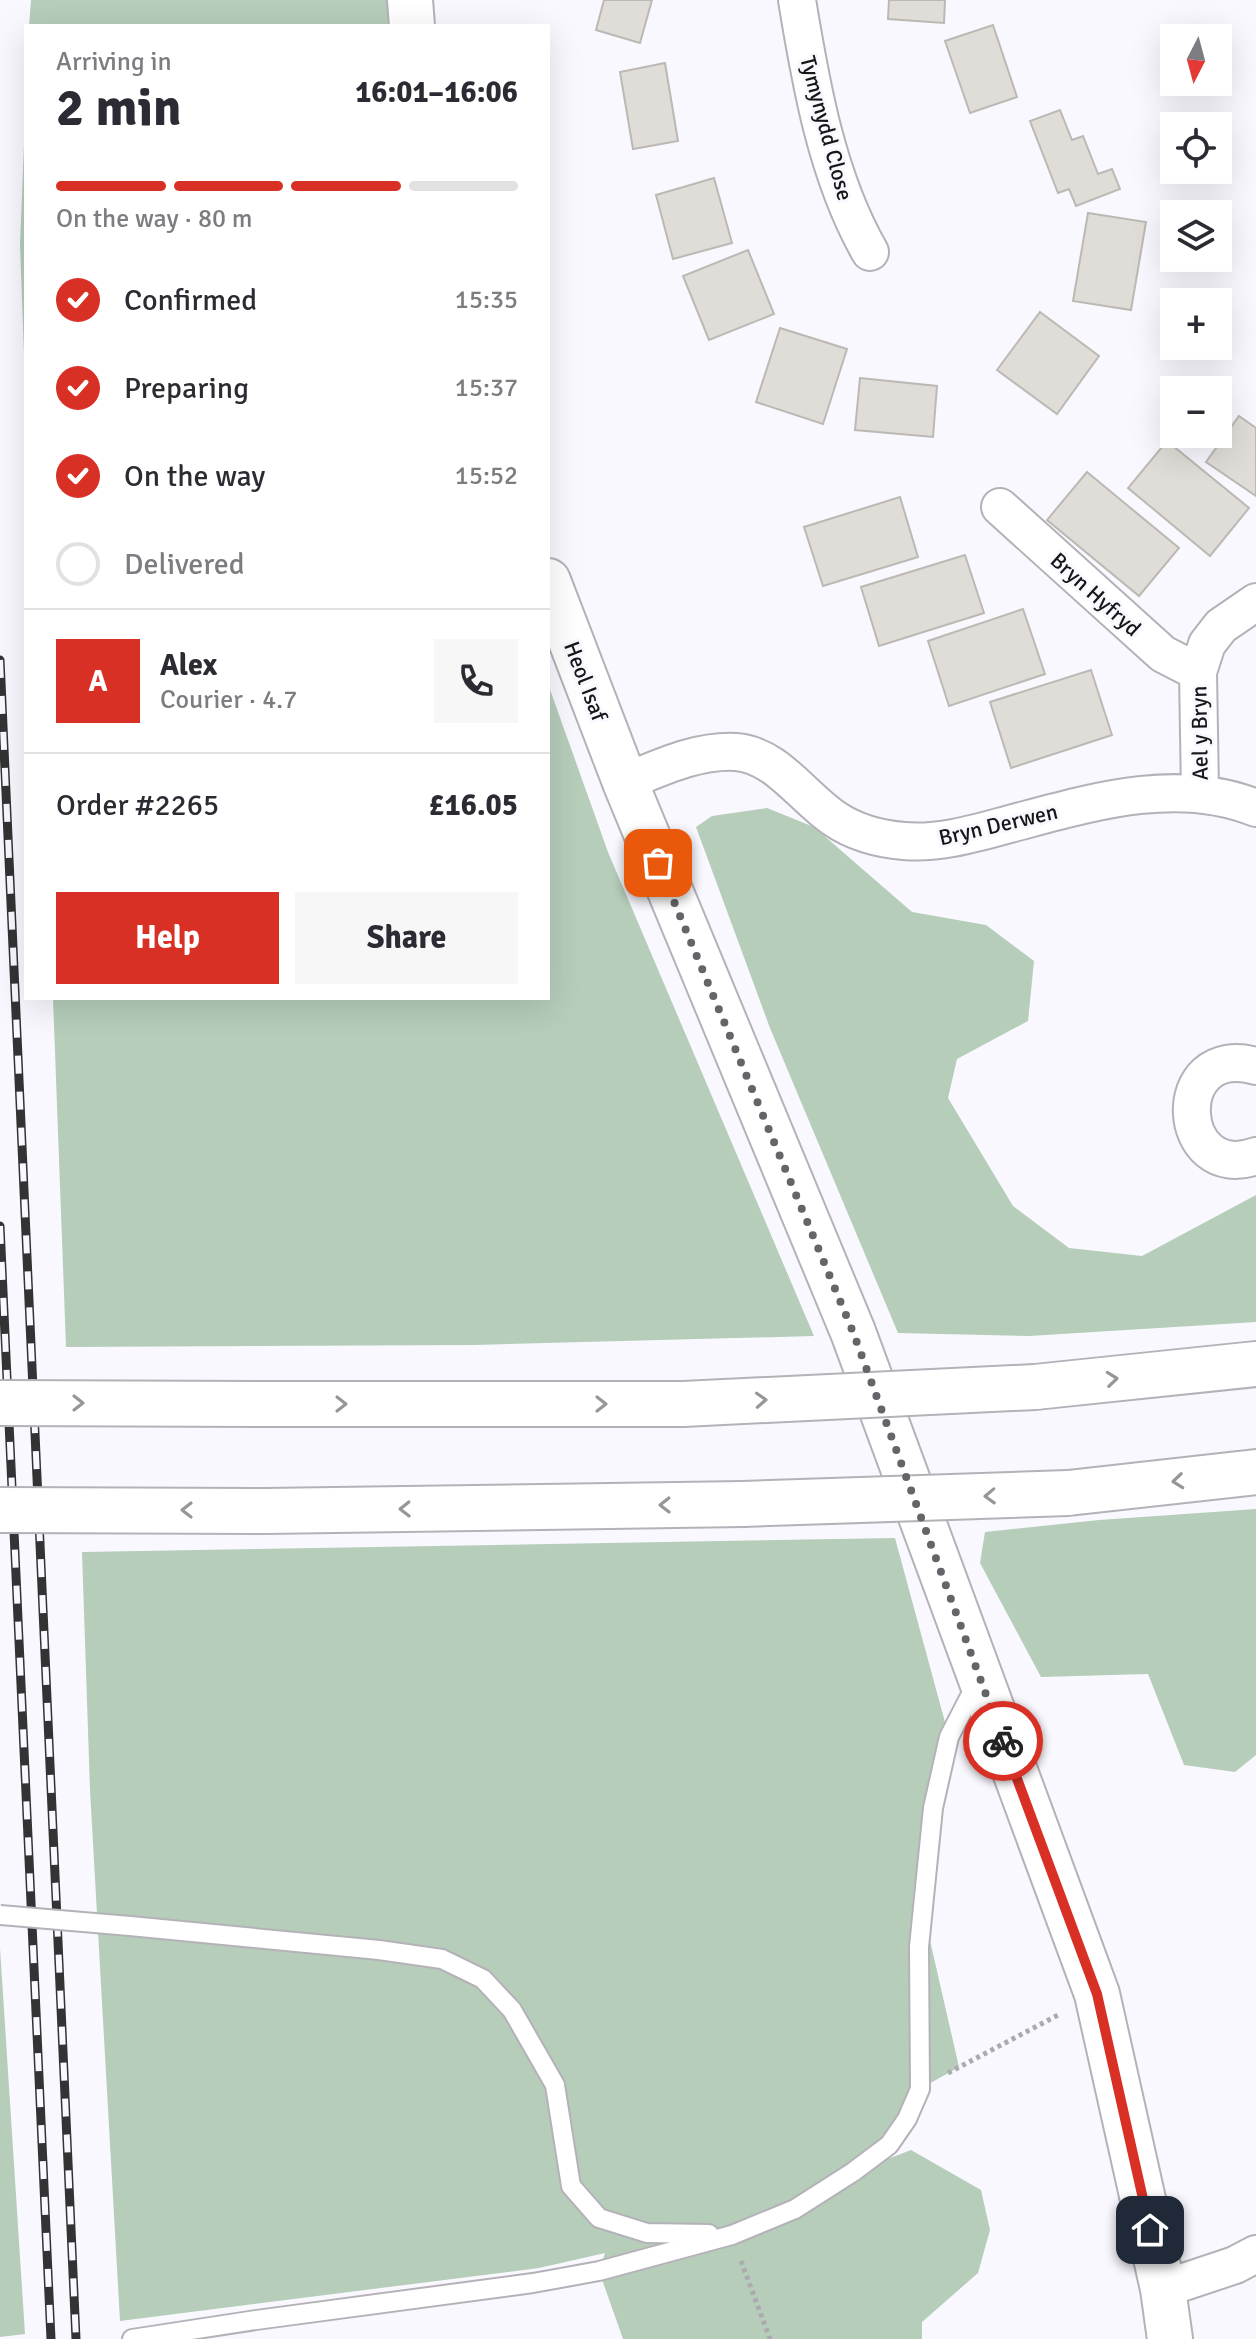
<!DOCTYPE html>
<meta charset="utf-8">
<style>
body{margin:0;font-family:Signika,sans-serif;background:#f7f7f7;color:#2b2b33;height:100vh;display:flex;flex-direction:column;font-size:30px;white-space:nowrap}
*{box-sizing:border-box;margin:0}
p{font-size:26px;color:#7c7c81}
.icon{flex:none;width:44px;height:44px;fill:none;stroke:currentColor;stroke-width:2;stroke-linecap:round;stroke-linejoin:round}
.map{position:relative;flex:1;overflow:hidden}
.drawer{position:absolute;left:24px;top:24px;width:526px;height:976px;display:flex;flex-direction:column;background:#fff;border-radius:0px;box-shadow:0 8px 32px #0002}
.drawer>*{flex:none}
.needle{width:52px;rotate:186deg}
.tools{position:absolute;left:1160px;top:24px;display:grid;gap:16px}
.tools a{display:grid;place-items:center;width:72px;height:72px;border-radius:0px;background:#fff;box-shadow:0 8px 32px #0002;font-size:40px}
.pin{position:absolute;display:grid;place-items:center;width:68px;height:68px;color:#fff;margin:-34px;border-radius:16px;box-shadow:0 4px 12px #0006}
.courier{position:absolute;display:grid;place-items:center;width:80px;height:80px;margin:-40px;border:6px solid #d93025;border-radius:50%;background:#fff;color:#222;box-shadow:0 2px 10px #0007}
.headline em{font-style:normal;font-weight:700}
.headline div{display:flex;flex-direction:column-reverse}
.headline{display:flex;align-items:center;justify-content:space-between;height:136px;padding:0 32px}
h1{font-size:52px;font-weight:700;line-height:60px}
.bar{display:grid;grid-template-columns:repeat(4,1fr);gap:12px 8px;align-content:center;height:96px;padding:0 32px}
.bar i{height:10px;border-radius:6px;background:#e1e1e2}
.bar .current{background:#d93025}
.bar p{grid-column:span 4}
.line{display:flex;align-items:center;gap:20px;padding:0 32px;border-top:2px solid #e1e1e2}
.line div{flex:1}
.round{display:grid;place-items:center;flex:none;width:84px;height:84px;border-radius:0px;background:#f7f7f7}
ol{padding:0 32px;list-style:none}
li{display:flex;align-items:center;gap:24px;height:88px}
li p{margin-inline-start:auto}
li .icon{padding:8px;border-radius:50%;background:#d93025;color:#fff;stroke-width:4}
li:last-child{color:#7c7c81}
li i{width:44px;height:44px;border:4px solid #e1e1e2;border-radius:50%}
.primary-button{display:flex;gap:16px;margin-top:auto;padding:16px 32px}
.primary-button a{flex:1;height:92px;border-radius:0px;background:#d93025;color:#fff;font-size:32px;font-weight:700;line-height:92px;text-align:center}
.primary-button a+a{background:#f7f7f7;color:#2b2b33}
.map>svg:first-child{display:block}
</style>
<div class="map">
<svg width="1256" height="2339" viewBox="0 0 1256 2339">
<rect width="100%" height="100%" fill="#f9f8fe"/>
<path fill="#b6cdba" d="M31,0h361l-3,26h-360z
M26,94v315l-6,-164z
M548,684l60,168 206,484 -340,9 -408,2 -13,-349h495z
M767,808l47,19 98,85 74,13 48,36 -6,60 -71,38 -9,39 65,108 56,42 73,8 114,-61v127l-227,14 -131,-3 -128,-305 -74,-201 16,-11z
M1256,1509v246l-21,17 -51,-7 -36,-91 -107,3 -61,-114 5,-31 114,-12z
M895,1538l54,199 -26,173 36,157 -39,22 -13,30 -50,52 54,-21 70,40 9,40 -12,43 -56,49v17h-299l-24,-68 6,-18 -66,15 -419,53 -30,-531 -8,-238z
M0,1948l25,386 -25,3z"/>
<path fill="#e0dcd7" stroke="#bcb9b4" stroke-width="2" d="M604,0h48l-12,43 -44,-13z
M889,0h56l-1,23 -56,-4z
M993,25l24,72 -47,16 -25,-72z
M665,63l13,78 -45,8 -13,-77z
M1060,110l12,30 11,-4 15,38 14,-5 8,20 -44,17 -7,-17 -11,4 -28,-72z
M714,178l18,65 -59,16 -17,-64z
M1088,213l58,9 -15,88 -58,-9z
M748,250l26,64 -65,26 -26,-64z
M1040,312l59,44 -42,58 -60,-44z
M780,328l67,21 -24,75 -67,-22z
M860,378l77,8 -4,51 -78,-7z
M1239,416l17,12v68l-50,-34z
M1167,441l82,67 -39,48 -82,-68z
M1087,472l92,76 -40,48 -92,-76z
M900,497l18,60 -95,29 -19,-59z
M965,555l19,58 -105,33 -18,-59z
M1023,609l22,65 -96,32 -21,-65z
M1091,670l21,65 -101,33 -21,-66z"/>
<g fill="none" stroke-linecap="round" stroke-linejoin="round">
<g stroke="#b4b2b8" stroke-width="22">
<path id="service" d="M130,1926l249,24 63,9 41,20 29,31 43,75 16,101 28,32 48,15 62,1
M132,2339l124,-19 277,-37 66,-12 133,-36 63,-26 58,-37 36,-27 18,-26 13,-30 -1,-142 14,-139 16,-71 29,-56"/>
</g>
<g stroke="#b4b2b8" stroke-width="40">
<path id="minor" d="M797,0c14,85 30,177 73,252
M1000,507l163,147 35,18
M625,782c35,-14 71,-32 111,-30 41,3 67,46 99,67 21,14 44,20 69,22 34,3 69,-7 102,-16 80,-21 169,-50 250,-17
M1200,792l-2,-120 9,-28 14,-18 35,-24
M1256,1066c-90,-25 -81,119 0,90
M1163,2289l72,-24 21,-11"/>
</g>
<g stroke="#b4b2b8" stroke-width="48">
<path id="secondary" d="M410,0l2,26
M548,581l77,201 228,550 244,662 66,295 7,50"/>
</g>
<g stroke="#b4b2b8" stroke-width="48">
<path id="motorway" d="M1035,1387l221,-23
M263,1404h420
M1068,1493l188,-21
M265,1511l478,-7"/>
</g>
<path stroke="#abaaae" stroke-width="5" stroke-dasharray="4 4" stroke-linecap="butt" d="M948,2073l112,-59
M741,2261l29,78"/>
<use href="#service" stroke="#fff" stroke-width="18"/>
<use href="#minor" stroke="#fff" stroke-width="36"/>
<use href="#secondary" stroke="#fff" stroke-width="44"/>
<use href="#motorway" stroke="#fff" stroke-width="44"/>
<g stroke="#333234" stroke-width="9">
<path id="rail" d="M0,660l76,1679
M0,1226l51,1113"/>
</g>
<use href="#rail" stroke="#f9f8fe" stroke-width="6" stroke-dasharray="18" stroke-linecap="butt"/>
<g stroke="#b4b2b8" stroke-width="22" stroke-linecap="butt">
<path id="service-bridge" d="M0,1915l130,11"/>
</g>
<g stroke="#b4b2b8" stroke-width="48" stroke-linecap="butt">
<path id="motorway-bridge" d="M0,1403l263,1
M683,1404l352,-17
M743,1504l325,-11
M0,1510l265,1"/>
</g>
<use href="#service-bridge" stroke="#fff" stroke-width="18"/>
<use href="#motorway-bridge" stroke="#fff" stroke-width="44"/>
</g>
<defs><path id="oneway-chevron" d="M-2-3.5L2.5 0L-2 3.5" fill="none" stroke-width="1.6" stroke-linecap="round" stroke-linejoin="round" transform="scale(2)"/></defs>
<g stroke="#969697">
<use href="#oneway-chevron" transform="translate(1112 1379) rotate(-6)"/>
<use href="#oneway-chevron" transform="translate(761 1400) rotate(-3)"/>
<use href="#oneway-chevron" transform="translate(78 1403)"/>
<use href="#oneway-chevron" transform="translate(341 1404)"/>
<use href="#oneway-chevron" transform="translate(601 1404)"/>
<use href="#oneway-chevron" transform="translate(1178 1481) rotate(174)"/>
<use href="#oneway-chevron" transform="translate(990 1496) rotate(178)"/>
<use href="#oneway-chevron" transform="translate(665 1505) rotate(179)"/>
<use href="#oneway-chevron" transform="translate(405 1509) rotate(179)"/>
<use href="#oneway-chevron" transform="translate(187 1510) rotate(-180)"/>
</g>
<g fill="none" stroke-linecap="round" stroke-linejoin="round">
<path stroke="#656468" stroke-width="8" stroke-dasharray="0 14.4" d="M658,863l195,469 150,409"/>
<path stroke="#d93025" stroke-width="10" d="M1003,1741l94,253 53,236"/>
</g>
<g text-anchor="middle" stroke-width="6" stroke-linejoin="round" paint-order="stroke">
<g font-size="22" fill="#161517" stroke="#f9f8fe">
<text transform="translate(827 128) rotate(75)" y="8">Tymynydd Close</text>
<text transform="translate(1096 594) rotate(42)" y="8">Bryn Hyfryd</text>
<text transform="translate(586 681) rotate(69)" y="8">Heol Isaf</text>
<text transform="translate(1199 733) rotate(-91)" y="8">Ael y Bryn</text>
<text transform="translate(998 824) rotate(-13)" y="8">Bryn Derwen</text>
</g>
</g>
</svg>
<div class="tools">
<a><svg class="needle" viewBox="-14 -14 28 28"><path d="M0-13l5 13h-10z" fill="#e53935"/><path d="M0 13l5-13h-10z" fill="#7c7c81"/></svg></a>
<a><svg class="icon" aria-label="locate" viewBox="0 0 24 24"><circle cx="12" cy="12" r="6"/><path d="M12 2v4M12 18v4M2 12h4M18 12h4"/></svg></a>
<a><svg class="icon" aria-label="layers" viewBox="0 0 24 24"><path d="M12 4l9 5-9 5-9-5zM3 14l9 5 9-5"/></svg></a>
<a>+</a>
<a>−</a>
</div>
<div class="pin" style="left:658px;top:863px;background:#ea580c"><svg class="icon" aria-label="bag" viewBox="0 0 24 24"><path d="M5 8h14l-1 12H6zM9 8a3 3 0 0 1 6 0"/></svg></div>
<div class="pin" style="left:1150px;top:2230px;background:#1f2937"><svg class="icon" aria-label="home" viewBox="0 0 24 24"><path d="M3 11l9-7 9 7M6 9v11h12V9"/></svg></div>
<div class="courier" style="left:1003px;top:1741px"><svg class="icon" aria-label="bike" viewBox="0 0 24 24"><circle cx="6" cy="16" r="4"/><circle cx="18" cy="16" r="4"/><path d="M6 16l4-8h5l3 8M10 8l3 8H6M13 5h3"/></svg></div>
<section class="drawer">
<div class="headline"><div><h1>2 min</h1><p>Arriving in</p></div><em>16:01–16:06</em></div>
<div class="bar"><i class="current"></i><i class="current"></i><i class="current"></i><i></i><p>On the way · 80 m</p></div>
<ol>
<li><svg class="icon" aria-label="check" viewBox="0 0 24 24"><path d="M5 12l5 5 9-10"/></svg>Confirmed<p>15:35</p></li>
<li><svg class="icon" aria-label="check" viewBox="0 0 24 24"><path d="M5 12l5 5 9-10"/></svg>Preparing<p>15:37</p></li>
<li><svg class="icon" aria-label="check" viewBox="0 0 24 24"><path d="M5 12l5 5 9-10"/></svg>On the way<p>15:52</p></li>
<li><i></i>Delivered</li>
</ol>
<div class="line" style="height:144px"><b class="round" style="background:#d93025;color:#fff">A</b><div><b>Alex</b><p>Courier · 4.7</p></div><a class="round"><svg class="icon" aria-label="phone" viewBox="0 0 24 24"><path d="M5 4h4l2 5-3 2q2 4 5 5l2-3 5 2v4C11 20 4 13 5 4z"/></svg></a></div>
<div class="line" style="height:104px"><div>Order #2265</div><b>£16.05</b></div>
<div class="primary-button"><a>Help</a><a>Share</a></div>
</section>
</div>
